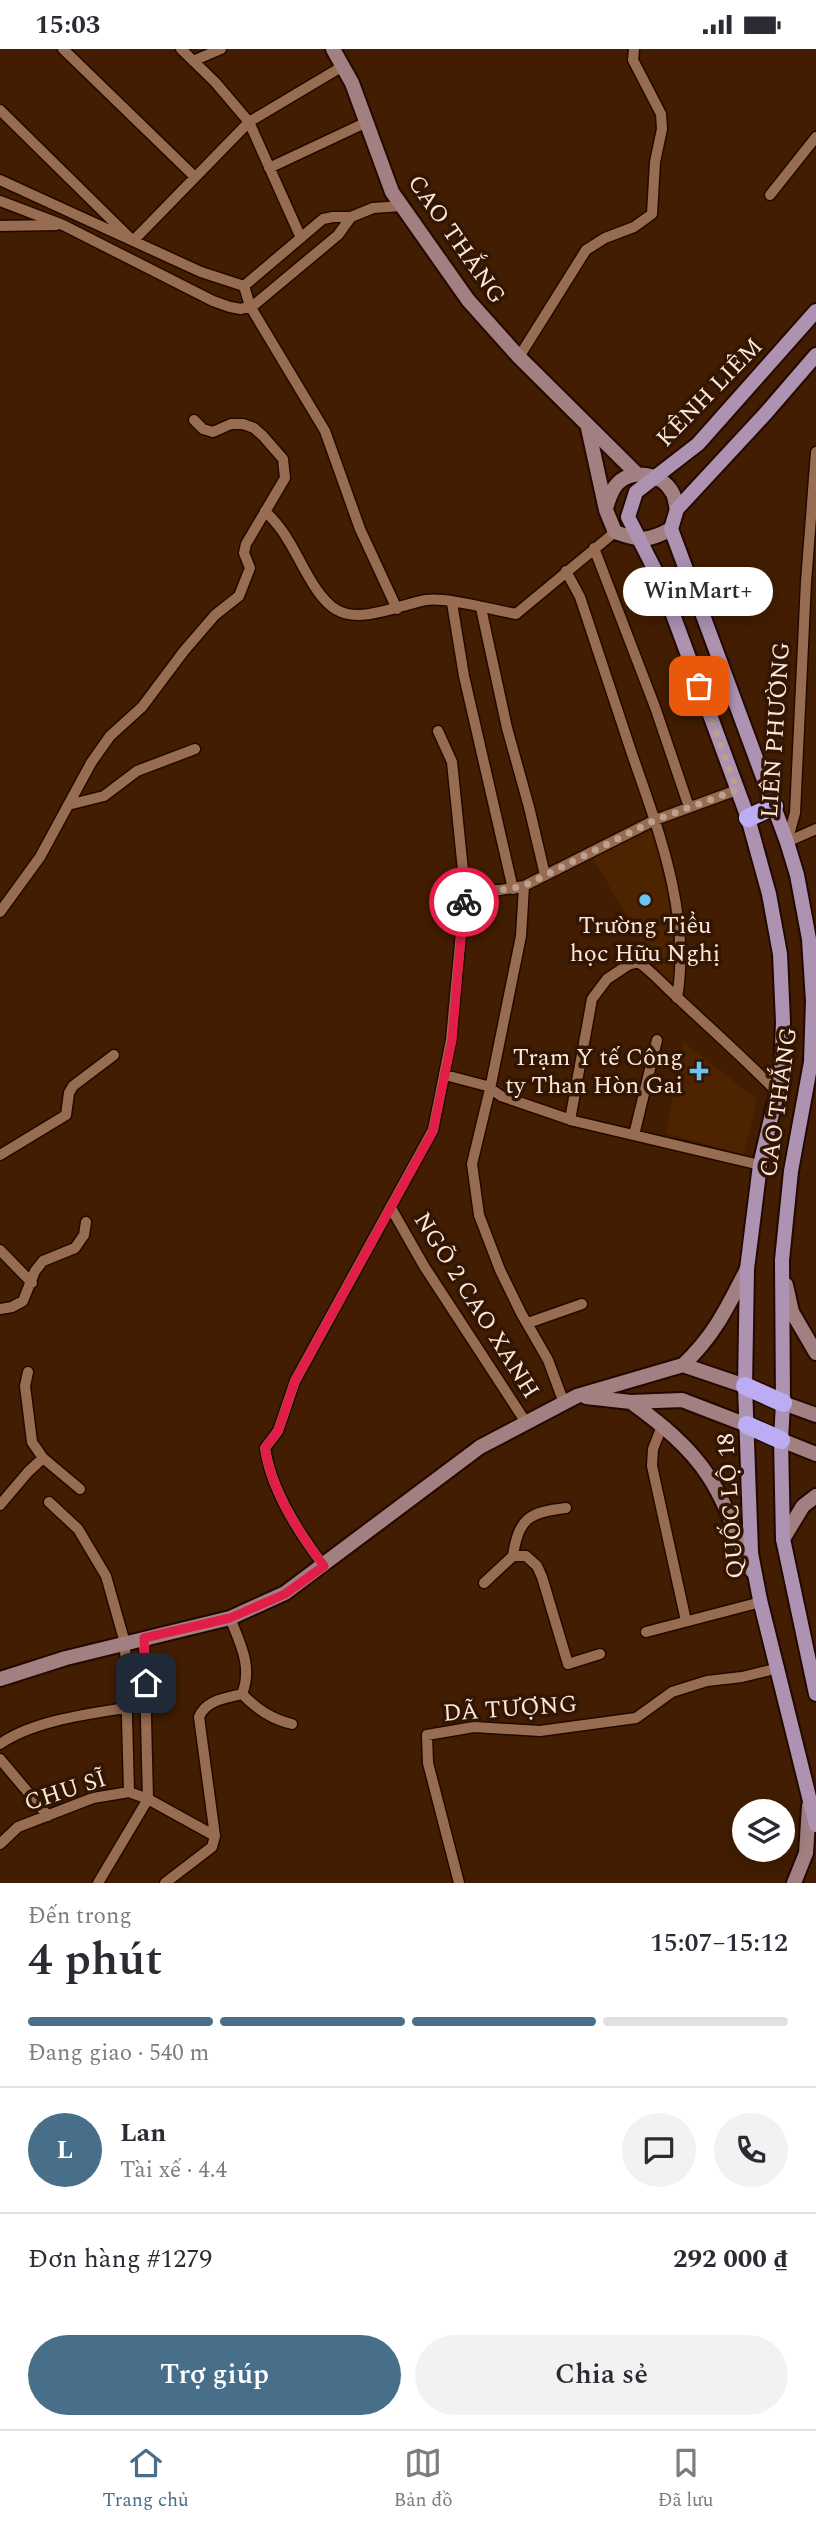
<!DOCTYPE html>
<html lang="vi">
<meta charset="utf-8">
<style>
body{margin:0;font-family:Spectral,serif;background:#f2f2f3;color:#2b2b33;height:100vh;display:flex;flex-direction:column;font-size:26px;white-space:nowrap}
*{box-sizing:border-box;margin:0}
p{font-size:23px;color:#7c7c81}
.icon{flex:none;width:38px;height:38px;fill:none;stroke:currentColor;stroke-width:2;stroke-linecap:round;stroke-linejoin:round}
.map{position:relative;height:1834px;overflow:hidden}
.panel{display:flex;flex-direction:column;background:#fff;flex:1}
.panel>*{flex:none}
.buttons{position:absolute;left:732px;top:1750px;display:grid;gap:14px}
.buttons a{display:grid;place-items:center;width:63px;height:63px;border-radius:50%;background:#fff;box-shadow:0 4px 18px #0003;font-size:35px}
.pin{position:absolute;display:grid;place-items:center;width:60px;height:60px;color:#fff;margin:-30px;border-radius:14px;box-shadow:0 4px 10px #0006}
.courier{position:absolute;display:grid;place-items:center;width:70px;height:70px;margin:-35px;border:5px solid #e11d48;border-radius:50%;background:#fff;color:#222;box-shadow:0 2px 9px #0007}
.bubble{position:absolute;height:49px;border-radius:24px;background:#fff;box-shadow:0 4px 18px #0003;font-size:23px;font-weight:600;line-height:49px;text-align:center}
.head em{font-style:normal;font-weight:600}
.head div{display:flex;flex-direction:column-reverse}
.head{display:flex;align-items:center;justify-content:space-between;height:119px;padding:0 28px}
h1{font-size:46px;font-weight:600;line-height:52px}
.bar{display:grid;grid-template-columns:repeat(4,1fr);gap:10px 7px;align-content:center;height:84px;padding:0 28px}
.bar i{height:9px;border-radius:5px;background:#e1e1e2}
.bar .selected{background:#486f89}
.bar p{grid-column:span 4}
.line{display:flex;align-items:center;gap:18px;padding:0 28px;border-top:2px solid #e1e1e2}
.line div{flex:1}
.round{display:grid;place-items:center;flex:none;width:74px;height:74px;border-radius:37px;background:#f2f2f3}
.action{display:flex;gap:14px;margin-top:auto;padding:14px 28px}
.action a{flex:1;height:80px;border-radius:42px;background:#486f89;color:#fff;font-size:28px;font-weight:600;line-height:80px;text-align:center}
.action a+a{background:#f2f2f3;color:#2b2b33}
.status{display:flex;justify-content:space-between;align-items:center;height:49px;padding:0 35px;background:#fff;direction:ltr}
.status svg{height:19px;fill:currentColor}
.menu{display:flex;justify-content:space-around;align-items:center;height:98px;border-top:2px solid #e1e1e2;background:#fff;font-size:19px;color:#7c7c81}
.menu a{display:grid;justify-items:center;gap:4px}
.menu .selected{color:#486f89}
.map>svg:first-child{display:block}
</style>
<div class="status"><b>15:03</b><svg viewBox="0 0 49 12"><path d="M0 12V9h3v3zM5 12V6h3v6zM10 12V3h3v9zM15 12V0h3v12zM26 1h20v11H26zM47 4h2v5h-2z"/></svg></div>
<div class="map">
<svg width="816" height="1834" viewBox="0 0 816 1834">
<rect width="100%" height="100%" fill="#421d01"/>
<path fill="#4d2300" d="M653,780l21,76 3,68 -2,8 -6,1 -15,-18 -62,-108z
M683,993l74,57 -13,56 -78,-22z"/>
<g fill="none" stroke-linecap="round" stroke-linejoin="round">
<g stroke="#230800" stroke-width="13">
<path id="street" d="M63,0l132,128
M181,0l34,33 34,40 52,116
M193,12l28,-12
M0,61l133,131 116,-119 94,-56
M269,119l98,-46
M0,131l201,92 43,14 79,-67 10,-2h18
M770,146l46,-58
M0,152l63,24 150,76 17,6 11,2 13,-4 84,-70 13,-18 22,-9 29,-2
M0,177l56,-1
M244,237l6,20 75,125 35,98 37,80
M519,308l67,-107 19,-12 29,-11 18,-13 3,-52 7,-33 -1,-15 -28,-54 1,-11
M265,462c9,9 17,18 23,29 13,20 28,59 49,70 24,14 65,-6 89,-10 21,-3 67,10 90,14l99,-82
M594,499l61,159 34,100
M566,522l14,26c17,52 35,105 52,157 27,78 59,160 45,244
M452,554l12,73 49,213
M481,559l26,120 22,79 16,68
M68,756l36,-9 33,-25 58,-22
M787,793l8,-29 11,-231 10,-130
M787,793l29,-13
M524,837l-3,50 -31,153 -18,75 7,51 21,55 21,43 27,47 16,43
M465,841h35l24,-4 131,-66 82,-30
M0,863l40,-55 51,-94 19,-27 32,-29 42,-56 31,-36 24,-19 11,-28 -6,-15 2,-9 39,-66 -2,-19 -20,-23 -9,-8 -11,-4h-12l-18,8 -10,-3 -9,-9
M445,1026l42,11 14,10 73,25 186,44
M570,1071l22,-121 15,-20 21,-14 10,-3c16,11 27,25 41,37 33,31 67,61 99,94
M634,1086l23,-95
M0,1106l66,-40 3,-22 4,-7 41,-31
M391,1159l33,58 103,158
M0,1201l32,33
M0,1260l12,-2 11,-6 12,-30 8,-10 32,-13 9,-13 2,-13
M528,1274l54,-19
M28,1323l-3,14 7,56 11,16 37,31
M662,1377l-9,23 -1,17 34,155
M49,1453l29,27 28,47 19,67 4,149
M0,1456l28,-33 15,-14
M513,1507c5,-38 17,-44 53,-48
M324,1517c-26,-34 -53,-76 -59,-118l13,-17 17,-50 138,-251 18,-90 14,-150 -13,-128 -14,-31
M484,1534l29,-27h13l11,10 5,11 26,87 32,-10
M646,1583l115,-30
M242,1645c15,15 29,25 50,30
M0,1695c33,-23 87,-30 126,-36
M0,1710l48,57
M0,1795l18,-17 75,-29 36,-6 19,7 67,37
M98,1834l50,-84 -4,-161
M165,1834l47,-36 3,-11 -16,-119c7,-17 27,-19 43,-23 11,-27 -2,-51 -12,-76
M459,1834l-31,-120 -1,-28 47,-8 66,4 96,-13 36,-26 35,-11 35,-4 37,-9"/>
</g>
<g stroke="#230800" stroke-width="18">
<path id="secondary" d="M333,0l19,34 40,109 76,108 51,57 118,117
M588,379l18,82 9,22c25,9 32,10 56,-3
M606,459c3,-9 5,-18 12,-25 15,-15 44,-9 54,9 3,4 3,12 5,17
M786,1236l6,27 24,41
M683,1316c32,-30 45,-59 64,-96
M586,1348l45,5 51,-2 65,25
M631,1353c29,21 59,45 78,75 19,29 28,63 43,94
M783,1354l33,12
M781,1391l35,14
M783,1490l20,-33 13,-10
M0,1630l66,-21 164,-40 55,-25 195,-146 97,-51 106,-31 62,21
M794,1834l12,-30 3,-47"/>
</g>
<g stroke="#230800" stroke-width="18">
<path id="primary" d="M816,262l-118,133 -62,48 -8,25 33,65 87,236 21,76 11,60 3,68 -2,54 -21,89 -13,104 -2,117 6,167 9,47 56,225
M816,306l-50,58 -89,96 -6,20 116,313 10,33 12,64 4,62 -2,61 -20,109 -9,89 1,143 -2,37 2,99 33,155"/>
</g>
<g stroke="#230800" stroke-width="21">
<path id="highway" d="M748,769l26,-12
M745,1337l38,17
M747,1376l34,15"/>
</g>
<use href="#street" stroke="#976c50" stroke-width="10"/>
<use href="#secondary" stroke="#a27f81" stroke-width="14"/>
<use href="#primary" stroke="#ad92b2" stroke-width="14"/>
<use href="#highway" stroke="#bbacf3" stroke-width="18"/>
</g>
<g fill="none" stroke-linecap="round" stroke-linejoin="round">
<path stroke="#bba18f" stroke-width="7" stroke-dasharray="0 12.6" d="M464,853l1,-12h35l24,-4 131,-66 82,-30 -38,-104"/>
<path stroke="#e11d48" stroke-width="9" d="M146,1634l-2,-45 86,-20 55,-24 39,-28c-26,-34 -53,-76 -59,-118l13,-17 17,-50 138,-250 19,-91 12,-138"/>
</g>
<g fill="#6bc3f2" stroke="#321603" stroke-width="2.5">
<circle cx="645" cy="851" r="7"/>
<path d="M695.5 1011.5h7v7h7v7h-7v7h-7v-7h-7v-7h7z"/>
</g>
<g text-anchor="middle" stroke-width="7" stroke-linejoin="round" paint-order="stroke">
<g font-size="24" fill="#fce8db" stroke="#321603">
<text transform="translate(457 190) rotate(55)" y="8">CAO THẮNG</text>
<text transform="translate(709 343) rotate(-46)" y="8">KÊNH LIÊM</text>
<text transform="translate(775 681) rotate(-86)" y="8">LIÊN PHƯỜNG</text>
<text transform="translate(778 1053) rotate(-82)" y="8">CAO THẮNG</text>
<text transform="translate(477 1256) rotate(58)" y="8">NGÕ 2 CAO XANH</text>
<text transform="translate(730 1457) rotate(-94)" y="8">QUỐC LỘ 18</text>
<text transform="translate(510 1659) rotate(-4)" y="8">DÃ TƯỢNG</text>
<text transform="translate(65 1741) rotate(-18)" y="8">CHU SĨ</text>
</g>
<g font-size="24" fill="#fce8db" stroke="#321603">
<text x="645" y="884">Trường Tiểu<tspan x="645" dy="28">học Hữu Nghị</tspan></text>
<text x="683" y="1016" text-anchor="end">Trạm Y tế Công<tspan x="683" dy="28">ty Than Hòn Gai</tspan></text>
</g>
</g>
</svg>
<div class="buttons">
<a><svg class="icon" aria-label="layers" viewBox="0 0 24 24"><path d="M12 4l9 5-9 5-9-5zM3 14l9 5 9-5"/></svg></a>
</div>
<div class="pin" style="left:699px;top:637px;background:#ea580c"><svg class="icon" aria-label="bag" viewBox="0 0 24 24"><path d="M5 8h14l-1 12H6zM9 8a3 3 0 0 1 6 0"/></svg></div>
<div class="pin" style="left:146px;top:1634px;background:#1f2937"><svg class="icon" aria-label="home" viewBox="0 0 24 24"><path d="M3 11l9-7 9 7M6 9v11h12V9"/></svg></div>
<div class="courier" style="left:464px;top:853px"><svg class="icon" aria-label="bike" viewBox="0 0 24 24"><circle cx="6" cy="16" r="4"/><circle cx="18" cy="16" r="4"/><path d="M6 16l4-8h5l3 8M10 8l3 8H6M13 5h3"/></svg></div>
<div class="bubble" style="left:623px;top:518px;width:150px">WinMart+</div>
</div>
<section class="panel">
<div class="head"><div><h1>4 phút</h1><p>Đến trong</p></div><em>15:07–15:12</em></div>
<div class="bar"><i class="selected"></i><i class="selected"></i><i class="selected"></i><i></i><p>Đang giao · 540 m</p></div>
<div class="line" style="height:126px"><b class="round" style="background:#486f89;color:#fff">L</b><div><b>Lan</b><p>Tài xế · 4.4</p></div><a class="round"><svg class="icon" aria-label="chat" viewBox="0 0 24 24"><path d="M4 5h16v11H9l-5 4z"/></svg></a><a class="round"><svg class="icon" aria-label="phone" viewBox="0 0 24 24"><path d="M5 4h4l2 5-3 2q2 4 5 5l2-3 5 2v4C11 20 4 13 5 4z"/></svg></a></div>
<div class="line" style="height:91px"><div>Đơn hàng #1279</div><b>292 000 ₫</b></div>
<div class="action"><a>Trợ giúp</a><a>Chia sẻ</a></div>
</section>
<nav class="menu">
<a class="selected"><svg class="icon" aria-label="home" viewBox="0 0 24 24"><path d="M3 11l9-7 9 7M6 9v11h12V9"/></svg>Trang chủ</a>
<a><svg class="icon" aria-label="map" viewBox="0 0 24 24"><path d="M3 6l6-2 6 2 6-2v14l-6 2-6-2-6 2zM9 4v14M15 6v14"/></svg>Bản đồ</a>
<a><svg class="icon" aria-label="saved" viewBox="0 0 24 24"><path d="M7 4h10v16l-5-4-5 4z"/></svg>Đã lưu</a>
</nav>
